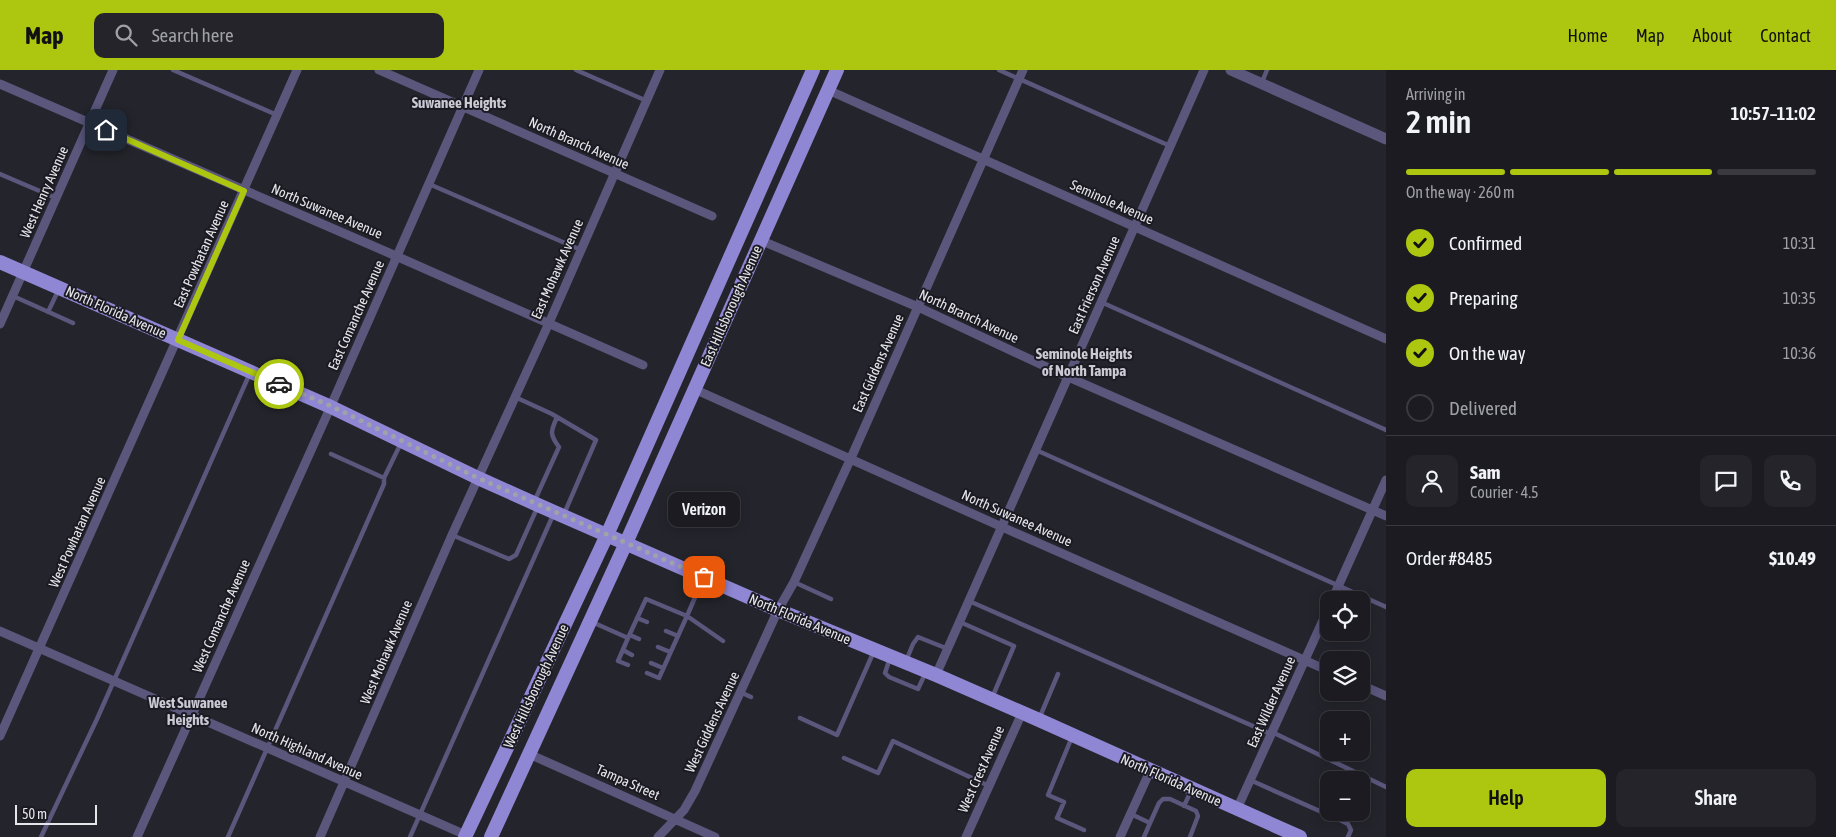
<!DOCTYPE html>
<meta charset="utf-8">
<style>
body{margin:0;font-family:"Asap Condensed",sans-serif;background:#24242a;color:#f1f3f6;height:100vh;display:flex;flex-direction:column;font-size:19px;white-space:nowrap}
*{box-sizing:border-box;margin:0}
p{font-size:16px;color:#a0a1a5}
.icon{flex:none;width:28px;height:28px;fill:none;stroke:currentColor;stroke-width:2;stroke-linecap:round;stroke-linejoin:round}
.map{position:relative;flex:1;overflow:hidden}
.sheet{display:flex;flex-direction:column;background:#1b1b21;width:450px}
.sheet>*{flex:none}
.fabs{position:absolute;left:1320px;top:521px;display:grid;gap:10px}
.fabs a{display:grid;place-items:center;width:50px;height:50px;border-radius:10px;background:#1b1b21;box-shadow:0 2px 12px #0003,0 0 0 1px #39393f;font-size:25px}
.scale{position:absolute;left:15px;bottom:12px;width:82px;box-sizing:border-box;padding-left:5px;border:2px solid #e5e5ea;border-top:0;font-size:14px;line-height:18px;white-space:nowrap;color:#e5e5ea;-webkit-text-stroke:4px #1b1a22;paint-order:stroke}
.pin{position:absolute;display:grid;place-items:center;width:42px;height:42px;color:#fff;margin:-21px;border-radius:10px;box-shadow:0 2px 8px #0006}
.courier{position:absolute;display:grid;place-items:center;width:50px;height:50px;margin:-25px;border:4px solid #adc610;border-radius:50%;background:#fff;color:#222;box-shadow:0 1px 6px #0007}
.bubble{position:absolute;height:35px;border-radius:10px;background:#1b1b21;box-shadow:0 2px 12px #0003,0 0 0 1px #39393f;font-size:16px;font-weight:600;line-height:35px;text-align:center}
.headline em{font-style:normal;font-weight:600}
.headline div{display:flex;flex-direction:column-reverse}
.headline{display:flex;align-items:center;justify-content:space-between;height:85px;padding:0 20px}
h1{font-size:32px;font-weight:600;line-height:38px}
.bar{display:grid;grid-template-columns:repeat(4,1fr);gap:8px 5px;align-content:center;height:60px;padding:0 20px}
.bar i{height:6px;border-radius:4px;background:#39393f}
.bar .current{background:#adc610}
.bar p{grid-column:span 4}
.line{display:flex;align-items:center;gap:12px;padding:0 20px;border-top:1px solid #39393f}
.line div{flex:1}
.round{display:grid;place-items:center;flex:none;width:52px;height:52px;border-radius:10px;background:#24242a}
ol{padding:0 20px;list-style:none}
li{display:flex;align-items:center;gap:15px;height:55px}
li p{margin-inline-start:auto}
li .icon{padding:5px;border-radius:50%;background:#adc610;color:#111;stroke-width:4}
li:last-child{color:#a0a1a5}
li i{width:28px;height:28px;border:2px solid #39393f;border-radius:50%}
.primary-button{display:flex;gap:10px;margin-top:auto;padding:10px 20px}
.primary-button a{flex:1;height:58px;border-radius:10px;background:#adc610;color:#111;font-size:20px;font-weight:600;line-height:58px;text-align:center}
.primary-button a+a{background:#24242a;color:#f1f3f6}
header{display:flex;align-items:center;gap:30px;box-sizing:border-box;height:70px;padding:0 25px;background:#adc610;color:#111}
header strong{font-size:24px}
nav{display:flex;gap:28px;margin-inline-start:auto;font-size:18px}
.search{width:350px;height:45px;background:#24242a;display:flex;align-items:center;gap:12px;box-sizing:border-box;padding:0 18px;border-radius:10px;color:#a0a1a5;font-size:19px}
main{display:flex;flex:1;min-height:0}
.map>svg:first-child{display:block}
</style>
<header>
<strong>Map</strong>
<div class="search"><svg class="icon" aria-label="search" viewBox="0 0 24 24"><circle cx="10" cy="10" r="6"/><path d="M15 15l6 6"/></svg>Search here</div>
<nav><a>Home</a><a>Map</a><a>About</a><a>Contact</a></nav>
</header>
<main>
<div class="map">
<svg width="1386" height="767" viewBox="0 0 1386 767">
<rect width="100%" height="100%" fill="#24242c"/>
<g fill="none" stroke-linecap="round" stroke-linejoin="round">
<path stroke="#5a567c" stroke-width="4.5" d="M173,0l104,45
M576,0l71,31
M999,0l171,76
M1262,12l5,-12
M0,104l56,24
M429,114l152,66
M13,226l60,27
M1101,232l285,128
M48,242l10,-21
M515,327l37,17 44,26 -32,74
M1036,380l350,157
M331,384l53,24 17,-35
M534,432l25,-55c-10,-13 -8,-16 -2,-30
M452,465l57,24 7,-4 22,-49
M794,512l37,17
M969,531l302,133
M637,548l10,4
M592,552l36,16 18,-39 41,17 16,-37
M960,552l54,24 -22,52
M666,561l12,5
M630,565l9,4
M658,577l12,5
M623,580l9,5
M890,588l-5,15 4,4 29,12 7,-15
M906,591l7,-17 5,-7 30,12
M651,593l12,5
M628,595l-10,-4 10,-23
M647,603l12,5 28,-62 36,25
M740,622l11,5
M800,648l37,17 37,-84
M1039,649l19,-45
M1272,662l114,55
M1072,667l-24,58 16,7 -7,16 27,12
M844,688l34,15 15,-32 96,45
M1250,710l92,41
M1184,736l7,-15
M1345,742l-3,9 6,3 3,6 -3,7
M1131,744l19,9 -6,14
M1150,753l9,-20 4,-4h7l26,12 2,5 -8,21
M41,767l56,-118 153,-346
M228,767l156,-353v-6
M410,767l144,-324"/>
<path stroke="#5a567c" stroke-width="9" d="M379,0l333,146
M0,14l396,172 247,109
M828,20l558,249
M760,170l158,67 150,70 318,139
M0,254l113,-254
M694,319l308,138 327,144
M1332,530l54,-120
M0,561l466,204
M936,605l268,-605
M1361,615l25,11
M0,666l297,-666
M529,684l186,83
M1237,739l92,-202
M137,767l189,-420 153,-347
M320,767l132,-302 97,-212 111,-253
M658,767l26,-27 11,-19 83,-181 16,-28 57,-124 172,-388
M966,767l56,-124
M1120,767l30,-66"/>
<path stroke="#5a567c" stroke-width="11" d="M1231,0l155,69"/>
<path stroke="#8f86d4" stroke-width="14" d="M0,192l331,145 147,71 60,27 240,105 158,65 103,45 261,117
M465,767l142,-302 206,-465
M491,767l135,-294 211,-473"/>
</g>
<g fill="none" stroke-linecap="round" stroke-linejoin="round">
<path stroke="#a1a1a8" stroke-width="5" stroke-dasharray="0 9" d="M279,314l52,22 147,72 226,99"/>
<path stroke="#adc610" stroke-width="6" d="M106,60l138,61 -66,149 101,44"/>
</g>
<g text-anchor="middle" stroke-width="4" stroke-linejoin="round" paint-order="stroke">
<g font-size="14" fill="#e5e5ea" stroke="#1b1a22">
<text transform="translate(579 73) rotate(24)" y="5">North Branch Avenue</text>
<text transform="translate(44 122) rotate(-66)" y="5">West Henry Avenue</text>
<text transform="translate(1112 132) rotate(24)" y="5">Seminole Avenue</text>
<text transform="translate(327 141) rotate(23)" y="5">North Suwanee Avenue</text>
<text transform="translate(201 184) rotate(-66)" y="5">East Powhatan Avenue</text>
<text transform="translate(557 199) rotate(-66)" y="5">East Mohawk Avenue</text>
<text transform="translate(1094 215) rotate(-66)" y="5">East Frierson Avenue</text>
<text transform="translate(731 236) rotate(-66)" y="5">East Hillsborough Avenue</text>
<text transform="translate(116 242) rotate(24)" y="5">North Florida Avenue</text>
<text transform="translate(356 245) rotate(-66)" y="5">East Comanche Avenue</text>
<text transform="translate(969 246) rotate(25)" y="5">North Branch Avenue</text>
<text transform="translate(878 293) rotate(-66)" y="5">East Giddens Avenue</text>
<text transform="translate(1017 448) rotate(24)" y="5">North Suwanee Avenue</text>
<text transform="translate(77 462) rotate(-66)" y="5">West Powhatan Avenue</text>
<text transform="translate(221 546) rotate(-66)" y="5">West Comanche Avenue</text>
<text transform="translate(800 549) rotate(23)" y="5">North Florida Avenue</text>
<text transform="translate(386 582) rotate(-67)" y="5">West Mohawk Avenue</text>
<text transform="translate(536 616) rotate(-65)" y="5">West Hillsborough Avenue</text>
<text transform="translate(1271 632) rotate(-66)" y="5">East Wilder Avenue</text>
<text transform="translate(712 652) rotate(-65)" y="5">West Giddens Avenue</text>
<text transform="translate(307 681) rotate(24)" y="5">North Highland Avenue</text>
<text transform="translate(981 699) rotate(-66)" y="5">West Crest Avenue</text>
<text transform="translate(1171 710) rotate(24)" y="5">North Florida Avenue</text>
<text transform="translate(628 712) rotate(24)" y="5">Tampa Street</text>
</g>
<g font-size="15" font-weight="bold" fill="#cac9d4" stroke="#1b1a22">
<text x="459" y="38">Suwanee Heights</text>
<text x="1084" y="289">Seminole Heights<tspan x="1084" dy="17">of North Tampa</tspan></text>
<text x="188" y="638">West Suwanee<tspan x="188" dy="17">Heights</tspan></text>
</g>
</g>
</svg>
<div class="fabs">
<a><svg class="icon" aria-label="locate" viewBox="0 0 24 24"><circle cx="12" cy="12" r="6"/><path d="M12 2v4M12 18v4M2 12h4M18 12h4"/></svg></a>
<a><svg class="icon" aria-label="layers" viewBox="0 0 24 24"><path d="M12 4l9 5-9 5-9-5zM3 14l9 5 9-5"/></svg></a>
<a>+</a>
<a>−</a>
</div>
<div class="scale">50 m</div>
<div class="pin" style="left:704px;top:507px;background:#ea580c"><svg class="icon" aria-label="bag" viewBox="0 0 24 24"><path d="M5 8h14l-1 12H6zM9 8a3 3 0 0 1 6 0"/></svg></div>
<div class="pin" style="left:106px;top:60px;background:#1f2937"><svg class="icon" aria-label="home" viewBox="0 0 24 24"><path d="M3 11l9-7 9 7M6 9v11h12V9"/></svg></div>
<div class="courier" style="left:279px;top:314px"><svg class="icon" aria-label="car" viewBox="0 0 24 24"><path d="M5 17H2v-5l4-1 3-4h7l3 4 3 1v5h-3M9 17h6M6 11h13"/><circle cx="7" cy="17" r="2"/><circle cx="17" cy="17" r="2"/></svg></div>
<div class="bubble" style="left:668px;top:422px;width:72px">Verizon</div>
</div>
<section class="sheet">
<div class="headline"><div><h1>2 min</h1><p>Arriving in</p></div><em>10:57–11:02</em></div>
<div class="bar"><i class="current"></i><i class="current"></i><i class="current"></i><i></i><p>On the way · 260 m</p></div>
<ol>
<li><svg class="icon" aria-label="check" viewBox="0 0 24 24"><path d="M5 12l5 5 9-10"/></svg>Confirmed<p>10:31</p></li>
<li><svg class="icon" aria-label="check" viewBox="0 0 24 24"><path d="M5 12l5 5 9-10"/></svg>Preparing<p>10:35</p></li>
<li><svg class="icon" aria-label="check" viewBox="0 0 24 24"><path d="M5 12l5 5 9-10"/></svg>On the way<p>10:36</p></li>
<li><i></i>Delivered</li>
</ol>
<div class="line" style="height:90px"><a class="round"><svg class="icon" aria-label="person" viewBox="0 0 24 24"><circle cx="12" cy="8" r="4"/><path d="M4 21q1-7 8-7t8 7"/></svg></a><div><b>Sam</b><p>Courier · 4.5</p></div><a class="round"><svg class="icon" aria-label="chat" viewBox="0 0 24 24"><path d="M4 5h16v11H9l-5 4z"/></svg></a><a class="round"><svg class="icon" aria-label="phone" viewBox="0 0 24 24"><path d="M5 4h4l2 5-3 2q2 4 5 5l2-3 5 2v4C11 20 4 13 5 4z"/></svg></a></div>
<div class="line" style="height:65px"><div>Order #8485</div><b>$10.49</b></div>
<div class="primary-button"><a>Help</a><a>Share</a></div>
</section>
</main>
